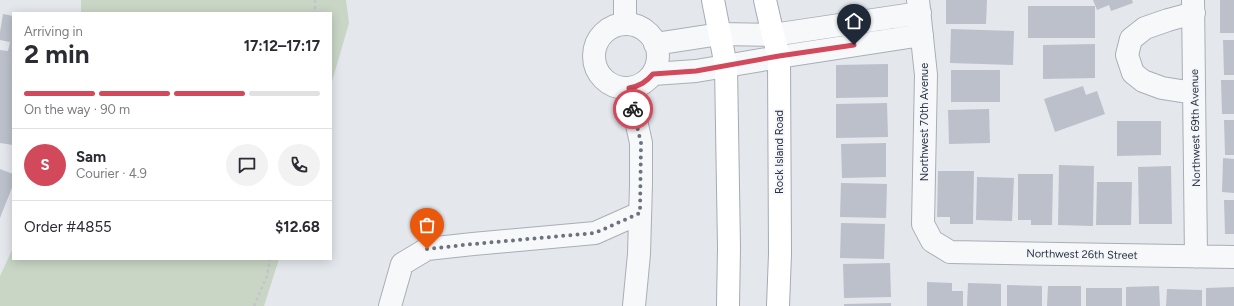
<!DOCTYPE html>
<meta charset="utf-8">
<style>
body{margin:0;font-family:Figtree,sans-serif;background:#f2f2f3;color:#2b2b33;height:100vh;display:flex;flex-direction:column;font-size:15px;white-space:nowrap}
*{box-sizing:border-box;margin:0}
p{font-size:13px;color:#7c7c81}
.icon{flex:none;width:22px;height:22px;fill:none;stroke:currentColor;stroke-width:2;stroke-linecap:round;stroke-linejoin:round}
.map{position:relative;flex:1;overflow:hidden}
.details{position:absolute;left:12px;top:12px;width:320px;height:248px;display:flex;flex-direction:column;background:#fff;border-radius:0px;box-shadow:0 2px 10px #0003}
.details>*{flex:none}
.pin{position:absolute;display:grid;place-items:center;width:34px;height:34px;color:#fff;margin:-41px -17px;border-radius:50% 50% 50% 0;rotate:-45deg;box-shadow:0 0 4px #0007}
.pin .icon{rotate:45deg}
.courier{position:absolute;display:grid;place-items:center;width:40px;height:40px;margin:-20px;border:3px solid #d1495b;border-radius:50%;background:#fff;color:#222;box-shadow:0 1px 5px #0007}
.headline em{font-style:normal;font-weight:700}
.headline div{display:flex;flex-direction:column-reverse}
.headline{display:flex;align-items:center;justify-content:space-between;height:68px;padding:0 12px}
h1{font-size:26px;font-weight:700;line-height:30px}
.bar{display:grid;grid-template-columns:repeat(4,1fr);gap:6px 4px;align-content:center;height:48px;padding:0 12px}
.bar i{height:5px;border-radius:3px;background:#e1e1e2}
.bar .active{background:#d1495b}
.bar p{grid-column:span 4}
.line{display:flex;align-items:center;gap:10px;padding:0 12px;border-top:1px solid #e1e1e2}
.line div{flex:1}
.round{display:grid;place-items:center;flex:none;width:42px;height:42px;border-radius:21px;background:#f2f2f3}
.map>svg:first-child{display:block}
</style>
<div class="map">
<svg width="1234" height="306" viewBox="0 0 1234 306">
<rect width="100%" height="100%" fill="#e4e7ec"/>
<path fill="#c9d6c5" d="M81,0h265l3,23 -18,62v-72h-250z
M13,248v11h266l-15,47h-264v-30z"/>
<path fill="#bbc0ca" d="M946,0h41l-1,24h-40z
M1093,0h39l1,3 -22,8 -2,-6 -12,5z
M1220,0h14v33h-14z
M1028,6h67v32h-67z
M3,14l10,2v129l-13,-2v-93l8,1 2,-9 -10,-2v-8z
M951,29l63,2 -1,34 -63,-2z
M1223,40h11v35h-10z
M1095,44v34l-52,1v-34z
M888,64v33l-52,1v-33z
M951,70h49v32h-49z
M1221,80h13v34h-12z
M1083,86l3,9 11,-4 8,23 -50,18 -11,-33z
M887,103l1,34 -52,1v-34z
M989,109l1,34 -41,1 -1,-34z
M1224,120h10v35h-9z
M1117,121h44v34l-44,1z
M886,143v34l-44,1 -1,-34z
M1223,158l11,1v34l-12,-1z
M1059,165l35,1 -1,60 -35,-1z
M1171,166l1,58h-33l-1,-57z
M0,169l13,5v11l-13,33z
M938,171h36l-1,53h-23v-7h-13z
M1018,174h35l-1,51h-21v-5h-13z
M977,177l37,1 -2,43 -36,-1z
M1097,182h35l-1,43h-35z
M841,183l46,1 -1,34 -46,-1z
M1224,200h10v34h-9z
M841,223l44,1 -1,35 -44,-1z
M890,263l1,34 -47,1 -1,-34z
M927,282l25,1v8h11v15h-36z
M968,283l33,1v22h-34z
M1007,285l35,1v20h-35z
M1048,286h33v20h-34z
M1159,286l1,20h-34v-19z
M1234,287v19h-28v-18z
M1086,288h36v18h-36z
M1167,289l35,1v16h-36z
M891,303v3h-47v-2z"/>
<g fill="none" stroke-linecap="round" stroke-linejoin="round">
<g stroke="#a9aeb7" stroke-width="24">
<path id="minor" d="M625,0v24
M918,0l8,75 -3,149 9,17 18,11 284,5
M1193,0l3,257
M1194,13l-26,7 -23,8 -14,11 -4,16 6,18 10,8 19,7 32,5
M594 56a32 32 0 1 1 64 0a32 32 0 1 1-64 0Z
M655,44l65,-10 53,1 147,-22
M653,74l43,-3 83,-14 143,-22
M629,88l12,55v41l-2,70 -5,52
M390,306l12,-42 25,-15 46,-5 122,-11 45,-20"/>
</g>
<g stroke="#a3abb8" stroke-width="24">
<path id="major" d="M713,0l13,66 3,182 -1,58
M765,0l8,35 6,22 1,197 -2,52"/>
</g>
<path stroke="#c2c5cb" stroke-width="2.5" stroke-dasharray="3 3" stroke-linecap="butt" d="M315,0v13
M254,306l13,-30 3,-17"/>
<use href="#minor" stroke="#f7f8fa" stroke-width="22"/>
<use href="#major" stroke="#fff" stroke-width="22"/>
</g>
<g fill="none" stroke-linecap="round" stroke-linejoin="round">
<path stroke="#6c737f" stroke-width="4" stroke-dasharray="0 7.2" d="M427,249l46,-5 122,-11 45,-20 1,-70 -8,-34"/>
<path stroke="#d1495b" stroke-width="5" d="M633,109l-4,-21c11,-2 17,-6 24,-14l43,-3 83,-15 75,-11"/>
</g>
<g text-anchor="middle" stroke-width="3.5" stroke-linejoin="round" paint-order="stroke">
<g font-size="11" fill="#2b3445" stroke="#f4f6f9">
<text transform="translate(924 122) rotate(-90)" y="4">Northwest 70th Avenue</text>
<text transform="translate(1195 128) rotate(-91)" y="4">Northwest 69th Avenue</text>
<text transform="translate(779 152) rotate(-90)" y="4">Rock Island Road</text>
<text transform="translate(1082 254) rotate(1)" y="4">Northwest 26th Street</text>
</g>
</g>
</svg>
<div class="pin" style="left:427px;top:249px;background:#ea580c"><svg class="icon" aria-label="bag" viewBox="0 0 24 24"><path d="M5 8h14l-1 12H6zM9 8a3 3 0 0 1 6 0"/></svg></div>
<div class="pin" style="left:854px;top:45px;background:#1f2937"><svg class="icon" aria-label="home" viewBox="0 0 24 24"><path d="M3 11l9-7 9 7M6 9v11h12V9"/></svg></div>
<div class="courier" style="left:633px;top:109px"><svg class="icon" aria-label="bike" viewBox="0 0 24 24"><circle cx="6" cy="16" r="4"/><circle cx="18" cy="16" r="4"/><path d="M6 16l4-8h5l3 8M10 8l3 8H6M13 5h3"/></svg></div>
<section class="details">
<div class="headline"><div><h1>2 min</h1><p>Arriving in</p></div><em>17:12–17:17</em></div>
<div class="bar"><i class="active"></i><i class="active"></i><i class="active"></i><i></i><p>On the way · 90 m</p></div>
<div class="line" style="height:72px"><b class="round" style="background:#d1495b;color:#fff">S</b><div><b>Sam</b><p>Courier · 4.9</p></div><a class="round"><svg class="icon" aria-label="chat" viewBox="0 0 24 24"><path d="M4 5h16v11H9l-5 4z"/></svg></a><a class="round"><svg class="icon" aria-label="phone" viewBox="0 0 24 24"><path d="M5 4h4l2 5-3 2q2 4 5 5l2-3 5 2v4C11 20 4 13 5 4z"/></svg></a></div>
<div class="line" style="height:52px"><div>Order #4855</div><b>$12.68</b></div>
</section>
</div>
